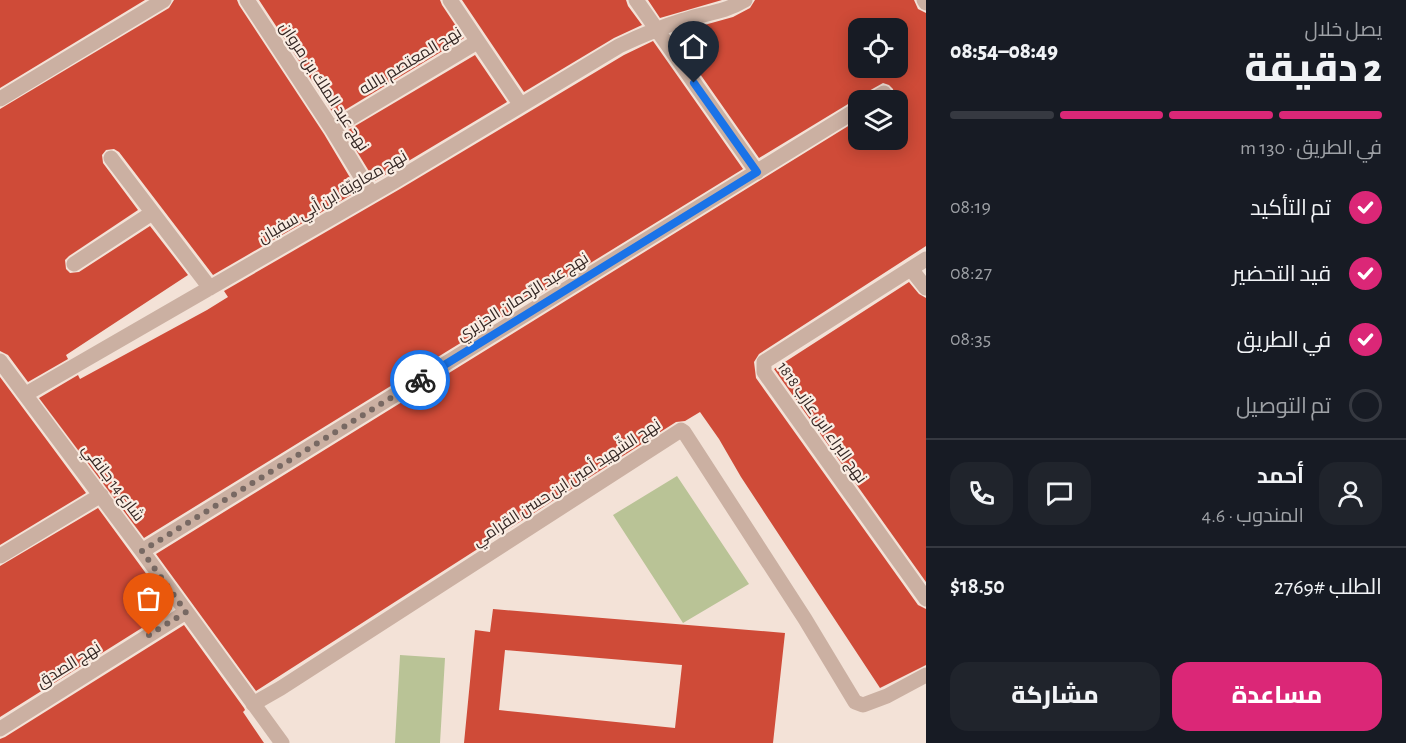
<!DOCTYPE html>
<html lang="ar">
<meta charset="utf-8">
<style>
body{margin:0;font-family:"Alegreya Sans",Cairo,sans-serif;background:#20242c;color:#f1f3f6;direction:rtl;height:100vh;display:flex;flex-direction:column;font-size:22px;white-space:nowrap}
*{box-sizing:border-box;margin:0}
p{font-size:20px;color:#9ea1a6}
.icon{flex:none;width:33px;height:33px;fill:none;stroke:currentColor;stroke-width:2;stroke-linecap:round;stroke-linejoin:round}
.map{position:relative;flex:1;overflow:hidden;direction:ltr}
.details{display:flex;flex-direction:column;background:#171b24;width:480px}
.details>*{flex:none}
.fabs{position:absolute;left:848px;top:18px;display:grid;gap:12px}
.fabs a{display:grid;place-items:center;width:60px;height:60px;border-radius:12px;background:#171b24;box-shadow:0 3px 15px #0003;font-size:30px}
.pin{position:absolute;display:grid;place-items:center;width:51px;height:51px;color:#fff;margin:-62px -26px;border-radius:50% 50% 50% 0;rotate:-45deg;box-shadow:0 0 6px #0007}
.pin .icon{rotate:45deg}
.courier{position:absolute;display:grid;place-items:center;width:60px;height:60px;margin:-30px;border:4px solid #1a73e8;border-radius:50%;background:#fff;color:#222;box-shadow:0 2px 8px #0007}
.head em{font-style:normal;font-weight:800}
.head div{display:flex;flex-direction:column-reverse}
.head{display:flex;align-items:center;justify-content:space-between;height:102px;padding:0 24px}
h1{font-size:39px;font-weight:800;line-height:45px}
.bar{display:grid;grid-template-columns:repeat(4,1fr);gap:9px 6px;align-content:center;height:72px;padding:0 24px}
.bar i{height:8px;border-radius:4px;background:#363941}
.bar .active{background:#db2777}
.bar p{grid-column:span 4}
.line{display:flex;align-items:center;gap:15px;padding:0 24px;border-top:2px solid #363941}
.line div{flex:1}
.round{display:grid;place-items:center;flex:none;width:63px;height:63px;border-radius:18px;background:#20242c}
ol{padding:0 24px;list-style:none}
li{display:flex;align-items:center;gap:18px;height:66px}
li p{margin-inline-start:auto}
li .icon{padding:6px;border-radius:50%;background:#db2777;color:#fff;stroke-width:4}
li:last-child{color:#9ea1a6}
li i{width:33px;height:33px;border:3px solid #363941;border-radius:50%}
.button{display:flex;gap:12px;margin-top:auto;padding:12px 24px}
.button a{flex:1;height:69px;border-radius:18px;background:#db2777;color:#fff;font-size:24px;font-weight:800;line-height:69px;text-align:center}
.button a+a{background:#20242c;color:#f1f3f6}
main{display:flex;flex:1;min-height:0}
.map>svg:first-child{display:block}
</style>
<main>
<section class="details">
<div class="head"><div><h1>2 دقيقة</h1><p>يصل خلال</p></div><em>08:49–08:54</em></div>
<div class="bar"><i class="active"></i><i class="active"></i><i class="active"></i><i></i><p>في الطريق · 130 m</p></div>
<ol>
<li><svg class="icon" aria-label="check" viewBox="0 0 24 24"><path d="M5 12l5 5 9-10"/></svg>تم التأكيد<p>08:19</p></li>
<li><svg class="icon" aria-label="check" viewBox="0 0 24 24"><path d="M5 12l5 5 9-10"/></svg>قيد التحضير<p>08:27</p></li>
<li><svg class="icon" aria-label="check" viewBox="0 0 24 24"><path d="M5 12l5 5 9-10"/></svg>في الطريق<p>08:35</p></li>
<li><i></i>تم التوصيل</li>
</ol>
<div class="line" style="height:108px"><a class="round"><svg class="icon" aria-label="person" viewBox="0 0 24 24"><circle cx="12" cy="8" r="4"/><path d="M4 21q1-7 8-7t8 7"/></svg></a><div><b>أحمد</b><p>المندوب · 4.6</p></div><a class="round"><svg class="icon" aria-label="chat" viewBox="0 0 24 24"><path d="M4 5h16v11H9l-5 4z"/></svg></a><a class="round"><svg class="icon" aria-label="phone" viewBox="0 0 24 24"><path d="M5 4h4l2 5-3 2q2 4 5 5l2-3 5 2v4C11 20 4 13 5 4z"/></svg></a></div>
<div class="line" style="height:78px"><div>الطلب #2769</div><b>$18.50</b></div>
<div class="button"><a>مساعدة</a><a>مشاركة</a></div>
</section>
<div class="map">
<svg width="926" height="743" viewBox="0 0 926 743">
<rect width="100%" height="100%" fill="#f3e2d7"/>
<path fill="#b9c396" d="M677,476l72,108 -66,39 -70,-108z
M400,655l45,3 -5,85h-45z"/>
<path fill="#cf4b38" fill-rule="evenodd" d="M0,0h145l-145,88z
M174,0h63l2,5 85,129 34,57 -145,84 -94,-123 -5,-3 -8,1 -4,5 1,8 35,47 -69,46 -4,4 1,9 4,4 9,-1 71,-46 38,49 -122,80 2,4 -40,23 -20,-27 -8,-4v-242l169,-101z
M259,0h181l2,5 22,33 -129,78z
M462,0h164l2,6 14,19 -28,13 -90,54z
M648,0h74l-62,18z
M755,0h159l4,9 8,4v233l-167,108 -5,8 2,16 162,227 8,4v56l-46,23 -139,-211 -22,-38 -19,-27 -15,9 -9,1 -420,269 -100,-137 702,-434v20h39v-40h-7l4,-6 -1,-5 -4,-4 -6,-2 -16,9 -5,8 -9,1 -94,57 -87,-124 61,-17 17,-9zM858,28h39v40h-39z
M653,41l90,128 -599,369 -105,-140 39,-23 2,4 127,-69 21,-13 -4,-6 176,-102 224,-134z
M475,55l32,47 -132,79 -30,-49z
M909,282l10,12 7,4v284l-152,-213z
M0,377l86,116 -86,52z
M98,508l74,101 -172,108v-151z
M493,609l292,24 -12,110h-309l11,-113 15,2zM505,650l177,15 -7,63 -176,-18z
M184,625l60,83 1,2 -2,2 21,31h-264v-4l5,-2z"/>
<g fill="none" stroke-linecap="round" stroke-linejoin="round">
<path stroke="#cbb0a2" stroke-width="15" d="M247,0l85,129 39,64
M450,0l70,104
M636,0l121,172
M924,0l2,3
M0,99l164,-99
M872,100l12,-7
M332,129l145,-87
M111,158l99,130
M926,259l-162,103v10l162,227
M74,264l78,-51
M911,269l15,19
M0,361l142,190 140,192
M26,394l369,-213 224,-135c21,-10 42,-19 65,-26 24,-8 37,-6 61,-20
M142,551l716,-442
M0,556l101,-61
M253,704l28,-16 400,-258 3,2 121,187 50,83 8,3 24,-9 39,-21
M0,729l186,-117"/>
</g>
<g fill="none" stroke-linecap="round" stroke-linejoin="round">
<path stroke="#786963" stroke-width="6" stroke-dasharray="0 10.8" d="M149,635l37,-23 -44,-61 278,-171"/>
<path stroke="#1a73e8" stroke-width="8" d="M420,380l337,-208 -63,-89"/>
</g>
<g text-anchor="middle" stroke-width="4.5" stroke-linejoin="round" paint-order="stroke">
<g font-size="16" fill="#352825" stroke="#faede3">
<text transform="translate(410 60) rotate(-31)" y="6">نهج المعتصم بالله</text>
<text transform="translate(325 86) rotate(57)" y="6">نهج عبد الملك بن مروان</text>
<text transform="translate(332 196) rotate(-30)" y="6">نهج معاويّة ابن أبي سفيان</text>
<text transform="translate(522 296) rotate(-32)" y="6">نهج عبد الرّحمان الجزيري</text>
<text transform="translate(823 422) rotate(55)" y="6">نهج البراء ابن عازب 1818</text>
<text transform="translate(114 482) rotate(53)" y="6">شارع 14 جانفي</text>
<text transform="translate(566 482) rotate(-33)" y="6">نهج الشّهيد أمين ابن حسن القرامي</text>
<text transform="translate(68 664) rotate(-32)" y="6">نهج الصدق</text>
</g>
</g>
</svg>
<div class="fabs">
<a><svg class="icon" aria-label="locate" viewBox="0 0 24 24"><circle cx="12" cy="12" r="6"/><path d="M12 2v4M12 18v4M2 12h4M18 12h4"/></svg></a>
<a><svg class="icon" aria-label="layers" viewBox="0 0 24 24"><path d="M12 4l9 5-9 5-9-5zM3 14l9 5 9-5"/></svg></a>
</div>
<div class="pin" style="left:149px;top:635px;background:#ea580c"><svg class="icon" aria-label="bag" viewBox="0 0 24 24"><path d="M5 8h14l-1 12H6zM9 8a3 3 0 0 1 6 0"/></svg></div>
<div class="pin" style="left:694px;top:83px;background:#1f2937"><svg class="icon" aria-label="home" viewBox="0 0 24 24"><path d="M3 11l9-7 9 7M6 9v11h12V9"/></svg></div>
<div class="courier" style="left:420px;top:380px"><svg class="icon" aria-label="bike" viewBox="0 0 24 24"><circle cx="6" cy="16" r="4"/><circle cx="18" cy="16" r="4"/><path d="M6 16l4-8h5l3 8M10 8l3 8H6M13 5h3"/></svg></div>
</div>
</main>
